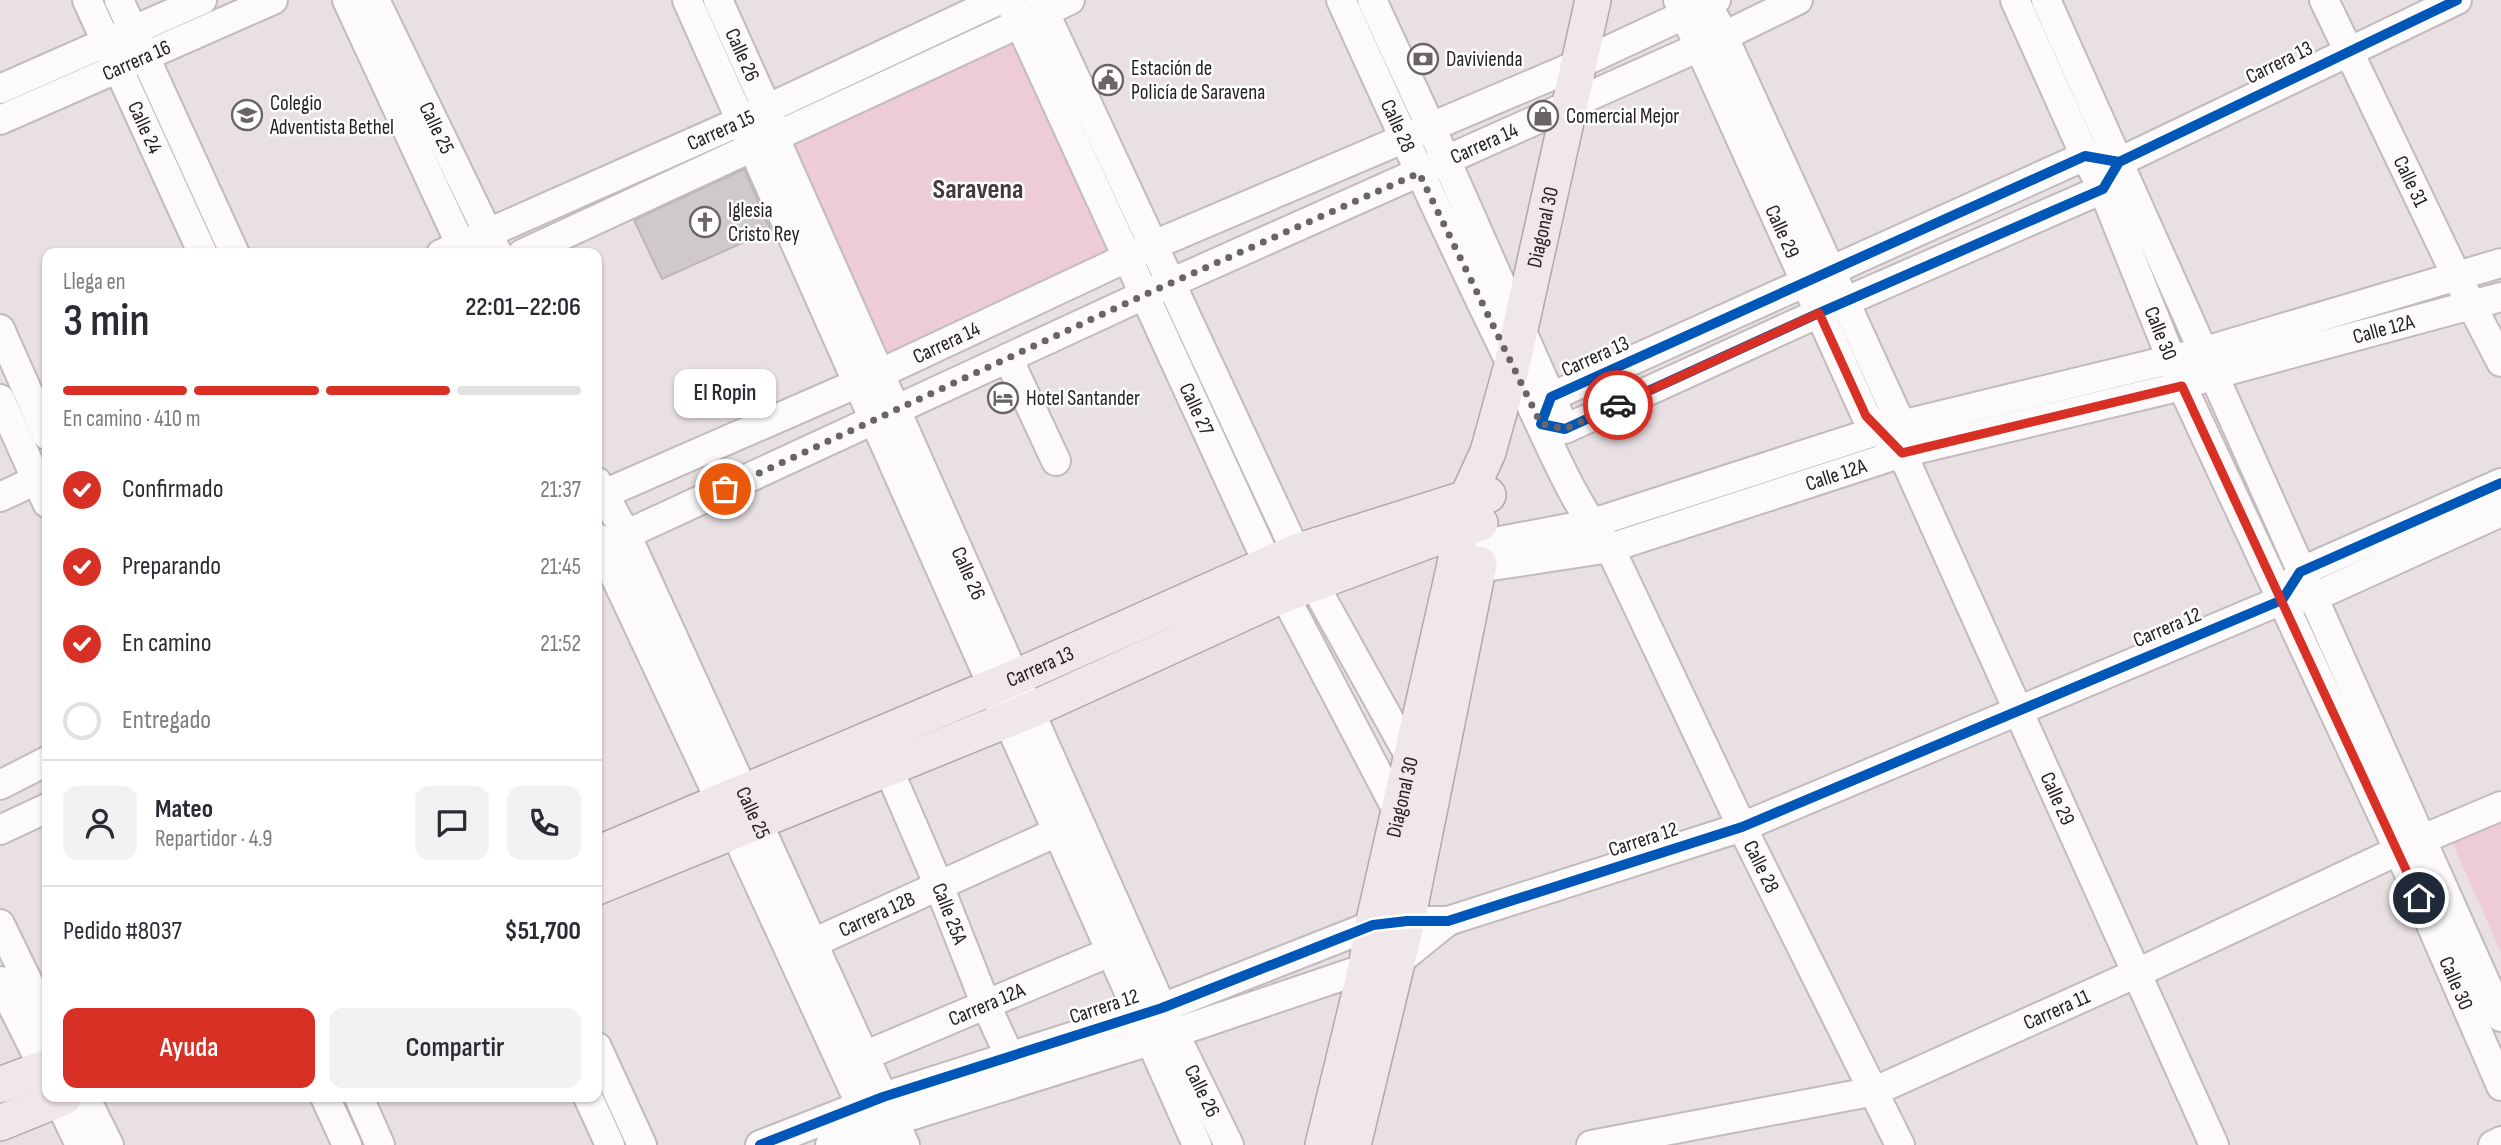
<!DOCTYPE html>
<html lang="es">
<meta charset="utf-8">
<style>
body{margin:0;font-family:"Sofia Sans Condensed",sans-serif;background:#f2f2f3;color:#2b2b33;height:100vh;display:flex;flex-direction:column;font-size:26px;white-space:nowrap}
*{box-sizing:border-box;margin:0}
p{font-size:23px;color:#7c7c81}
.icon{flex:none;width:38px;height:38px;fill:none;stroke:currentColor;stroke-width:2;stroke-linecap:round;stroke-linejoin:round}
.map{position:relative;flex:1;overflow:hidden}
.sheet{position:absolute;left:42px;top:248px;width:560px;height:854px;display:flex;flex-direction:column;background:#fff;border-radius:14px;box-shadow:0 2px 5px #0004}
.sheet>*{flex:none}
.pin{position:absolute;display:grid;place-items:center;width:60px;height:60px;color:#fff;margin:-30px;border:4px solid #fff;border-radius:50%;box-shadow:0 2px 7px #0007}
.courier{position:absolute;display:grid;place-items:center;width:70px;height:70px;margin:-35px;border:5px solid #d93025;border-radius:50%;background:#fff;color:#222;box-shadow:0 2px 9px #0007}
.bubble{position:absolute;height:49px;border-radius:14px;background:#fff;box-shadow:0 2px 5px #0004;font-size:23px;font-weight:600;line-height:49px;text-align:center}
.headline em{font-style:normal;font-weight:600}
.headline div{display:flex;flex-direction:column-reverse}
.headline{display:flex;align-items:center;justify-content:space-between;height:119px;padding:0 21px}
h1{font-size:46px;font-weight:600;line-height:52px}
.bar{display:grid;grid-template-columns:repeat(4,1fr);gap:10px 7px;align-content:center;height:84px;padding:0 21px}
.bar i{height:9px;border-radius:5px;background:#e1e1e2}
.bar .active{background:#d93025}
.bar p{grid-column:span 4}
.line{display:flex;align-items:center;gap:18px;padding:0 21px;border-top:2px solid #e1e1e2}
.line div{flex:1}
.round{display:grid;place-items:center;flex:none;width:74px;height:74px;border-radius:14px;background:#f2f2f3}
ol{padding:0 21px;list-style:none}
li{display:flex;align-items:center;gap:21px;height:77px}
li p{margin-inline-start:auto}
li .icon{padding:7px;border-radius:50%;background:#d93025;color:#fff;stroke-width:4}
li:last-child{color:#7c7c81}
li i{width:38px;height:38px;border:4px solid #e1e1e2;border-radius:50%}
.action{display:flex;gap:14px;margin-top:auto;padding:14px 21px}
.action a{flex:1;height:80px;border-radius:14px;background:#d93025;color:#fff;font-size:28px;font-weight:600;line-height:80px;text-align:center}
.action a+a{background:#f2f2f3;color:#2b2b33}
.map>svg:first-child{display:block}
</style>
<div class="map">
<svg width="2501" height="1145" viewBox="0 0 2501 1145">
<rect width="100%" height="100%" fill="#e8e0e3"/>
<path fill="#eecbd8" d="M1014,33l98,214 -224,105 -98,-214z
M2501,815v137l-51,-114z"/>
<path fill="#d0c9cc" stroke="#bbb6b8" stroke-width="2" d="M744,169l27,61 -109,49 -28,-59z"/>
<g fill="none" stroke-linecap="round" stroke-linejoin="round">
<g stroke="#c2bbbe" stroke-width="32">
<g id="minor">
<path id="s1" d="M87,0l116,254"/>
<path d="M119,0l116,254"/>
<path d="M347,0l118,254"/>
<path id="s2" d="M375,0l123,254"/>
<path d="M687,0l510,1145"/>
<path id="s3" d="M718,0l49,109 7,27 388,872 67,137"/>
<path id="s4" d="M1009,0l259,564 130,248"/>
<path d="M1039,0l257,552 114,205"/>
<path id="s5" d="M1341,0c58,128 116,255 178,380 27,54 52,122 91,168l132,279 158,318"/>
<path d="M1372,0l74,160 112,253"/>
<path id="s6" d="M1678,0l188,416 36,37 312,692"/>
<path id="s7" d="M2015,0l70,156 18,33 79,197 217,465 102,235"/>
<path d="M2046,0l455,1017"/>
<path id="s8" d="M2324,0l132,275 45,87"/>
<path d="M1716,20l185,404v19"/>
<path d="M0,89l202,-89"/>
<path id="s9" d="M0,120l273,-120"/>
<path d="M2119,162l-34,-6 -534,241 -10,27 24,5 254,-116 284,-124 16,-27 338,-162"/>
<path id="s10" d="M441,254l300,-133 258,-121"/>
<path d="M522,254l548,-254"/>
<path d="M0,329l47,106"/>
<path d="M1008,358l48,103"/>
<path d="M0,399l47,104"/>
<path id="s11" d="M597,482l29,52 279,611"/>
<path d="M0,497l47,-22"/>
<path id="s12" d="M597,497l284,-124 273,-128 425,-181 137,-64"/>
<path d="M597,538l137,292 145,315"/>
<path id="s13" d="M597,548l547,-253 580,-259 74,-36"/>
<path d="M1458,549l132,-25 290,-94 322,-78 299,-89"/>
<path id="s14" d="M1457,569l21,-1 132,-20 292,-95 280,-67 30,-11 289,-78"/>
<path d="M2295,599l17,-1 189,-86"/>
<path id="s15" d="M888,768l51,118 47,119 24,52"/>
<path d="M0,785l47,-24"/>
<path d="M0,830l47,-22"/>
<path d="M0,924l47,97"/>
<path id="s16" d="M813,943l244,-111"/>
<path d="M0,981l47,94"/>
<path d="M597,1047l45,98"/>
<path id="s17" d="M864,1056l246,-104"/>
<path d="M57,1097l23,48"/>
<path d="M85,1097l24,48"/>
<path d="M325,1097l22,48"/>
<path d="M359,1097l21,48"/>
<path d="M588,1097l22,48"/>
<path d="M760,1145l123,-48 279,-89 211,-83 34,-4h41l294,-94 540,-227 18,-28 201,-89"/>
<path d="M830,1145l64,-24 256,-80 216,-73 30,-5 52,-42"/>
<path id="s18" d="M1591,1145l284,-54 262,-118 286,-134 78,-33"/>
<path d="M2493,1145l8,-4"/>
</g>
</g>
<g stroke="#b6a5ac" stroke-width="38">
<g id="major">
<path id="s19" d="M597,854l419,-177 280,-125 171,-54 21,-3"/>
<path d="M597,887l434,-177 254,-116 177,-66 18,-5"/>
<path d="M0,1085l47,-18"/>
<path d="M0,1123l64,-26"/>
<path id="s20" d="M1323,1145l43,-177 7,-43 81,-356 13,-71 21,-46 24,-87 81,-365"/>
<path d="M1353,1145l54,-224 72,-357"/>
</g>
</g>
<use href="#minor" stroke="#fcfafb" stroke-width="28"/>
<use href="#major" stroke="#f0e7eb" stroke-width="35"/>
<g stroke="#fff" stroke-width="15">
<path id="cycleway" d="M2119,162l-34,-6 -534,241 -10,27 24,5 254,-116 284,-124 16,-27 338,-162
M760,1145l123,-48 279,-89 211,-83 34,-4h41l294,-94 540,-227 18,-28 201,-89"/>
</g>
<use href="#cycleway" stroke="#0057b8" stroke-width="10"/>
</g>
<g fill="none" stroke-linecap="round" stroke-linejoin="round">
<path stroke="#6a6466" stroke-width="7" stroke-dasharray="0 12.6" d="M725,489l419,-194 275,-122 122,251 24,5 53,-24"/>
<path stroke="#d93025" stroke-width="9" d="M1618,405l201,-92 47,103 36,37 280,-67 237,512"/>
</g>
<defs>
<g id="bank-ring" transform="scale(1.575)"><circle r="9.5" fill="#fff" stroke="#6a6466" stroke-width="1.5"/><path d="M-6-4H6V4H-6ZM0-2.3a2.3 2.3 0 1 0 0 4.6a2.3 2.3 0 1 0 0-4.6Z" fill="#6a6466"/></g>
<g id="civic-ring" transform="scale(1.575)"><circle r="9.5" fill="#fff" stroke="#6a6466" stroke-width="1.5"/><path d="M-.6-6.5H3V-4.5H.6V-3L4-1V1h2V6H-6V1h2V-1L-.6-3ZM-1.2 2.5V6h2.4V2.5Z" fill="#6a6466"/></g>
<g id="school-ring" transform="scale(1.575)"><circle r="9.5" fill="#fff" stroke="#6a6466" stroke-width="1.5"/><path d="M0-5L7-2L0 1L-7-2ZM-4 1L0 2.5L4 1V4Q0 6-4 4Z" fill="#6a6466"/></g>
<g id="shop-ring" transform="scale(1.575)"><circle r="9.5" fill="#fff" stroke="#6a6466" stroke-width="1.5"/><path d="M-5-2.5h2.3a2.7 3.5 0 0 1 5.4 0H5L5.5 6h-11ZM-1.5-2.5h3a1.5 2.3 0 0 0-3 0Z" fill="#6a6466"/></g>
<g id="church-ring" transform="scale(1.575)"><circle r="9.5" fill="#fff" stroke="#6a6466" stroke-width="1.5"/><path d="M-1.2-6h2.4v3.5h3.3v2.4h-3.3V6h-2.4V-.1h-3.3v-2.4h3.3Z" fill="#6a6466"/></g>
<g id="hotel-ring" transform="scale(1.575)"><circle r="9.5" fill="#fff" stroke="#6a6466" stroke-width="1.5"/><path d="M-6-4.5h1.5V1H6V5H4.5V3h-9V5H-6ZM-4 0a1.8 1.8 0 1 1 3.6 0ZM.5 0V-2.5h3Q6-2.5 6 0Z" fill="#6a6466"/></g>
</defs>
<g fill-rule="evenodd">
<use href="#bank-ring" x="1423" y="59"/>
<use href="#civic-ring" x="1108" y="80"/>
<use href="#school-ring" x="247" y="115"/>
<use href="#shop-ring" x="1543" y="116"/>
<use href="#church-ring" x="705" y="222"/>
<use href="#hotel-ring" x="1003" y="398"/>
</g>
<g text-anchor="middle" stroke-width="5" stroke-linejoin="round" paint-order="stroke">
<g font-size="21" fill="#262123" stroke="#fff">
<text dy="7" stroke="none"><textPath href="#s3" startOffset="60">Calle 26</textPath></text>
<text dy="7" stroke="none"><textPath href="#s9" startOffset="149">Carrera 16</textPath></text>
<text transform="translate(2279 62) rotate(-26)" y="7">Carrera 13</text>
<text dy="7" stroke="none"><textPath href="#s5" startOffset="138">Calle 28</textPath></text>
<text dy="7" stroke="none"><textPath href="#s1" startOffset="140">Calle 24</textPath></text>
<text dy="7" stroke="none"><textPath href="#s2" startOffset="142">Calle 25</textPath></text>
<text dy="7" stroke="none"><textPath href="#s10" startOffset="306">Carrera 15</textPath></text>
<text dy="7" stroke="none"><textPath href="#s13" startOffset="975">Carrera 14</textPath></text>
<text dy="7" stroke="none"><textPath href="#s8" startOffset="201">Calle 31</textPath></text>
<text dy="7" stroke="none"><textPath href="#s20" startOffset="945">Diagonal 30</textPath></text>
<text dy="7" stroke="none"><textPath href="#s6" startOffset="254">Calle 29</textPath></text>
<text dy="7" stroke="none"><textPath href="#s14" startOffset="959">Calle 12A</textPath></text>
<text dy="7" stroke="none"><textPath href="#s7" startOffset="364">Calle 30</textPath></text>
<text dy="7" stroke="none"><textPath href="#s12" startOffset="382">Carrera 14</textPath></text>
<text transform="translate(1595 356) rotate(-24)" y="7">Carrera 13</text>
<text dy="7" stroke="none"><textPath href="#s4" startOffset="450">Calle 27</textPath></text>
<text dy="7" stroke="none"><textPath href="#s14" startOffset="392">Calle 12A</textPath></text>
<text dy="7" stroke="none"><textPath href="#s3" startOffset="626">Calle 26</textPath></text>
<text transform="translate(2167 627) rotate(-23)" y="7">Carrera 12</text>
<text dy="7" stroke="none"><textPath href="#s19" startOffset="481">Carrera 13</textPath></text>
<text dy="7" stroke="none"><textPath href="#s20" startOffset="357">Diagonal 30</textPath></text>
<text dy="7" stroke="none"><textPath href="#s6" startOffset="887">Calle 29</textPath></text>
<text dy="7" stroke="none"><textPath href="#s11" startOffset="366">Calle 25</textPath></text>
<text transform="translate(1643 839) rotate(-18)" y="7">Carrera 12</text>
<text dy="7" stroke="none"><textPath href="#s5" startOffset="964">Calle 28</textPath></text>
<text dy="7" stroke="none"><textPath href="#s15" startOffset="158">Calle 25A</textPath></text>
<text dy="7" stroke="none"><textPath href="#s16" startOffset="70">Carrera 12B</textPath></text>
<text dy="7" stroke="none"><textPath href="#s7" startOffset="1078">Calle 30</textPath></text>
<text dy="7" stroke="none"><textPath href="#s17" startOffset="133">Carrera 12A</textPath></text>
<text transform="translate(1104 1006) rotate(-18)" y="7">Carrera 12</text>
<text dy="7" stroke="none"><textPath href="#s18" startOffset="488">Carrera 11</textPath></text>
<text dy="7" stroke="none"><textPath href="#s3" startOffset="1194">Calle 26</textPath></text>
</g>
<g font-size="21" fill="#262123" stroke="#fff" text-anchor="start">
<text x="1446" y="66">Davivienda</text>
<text x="1131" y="75">Estación de<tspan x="1131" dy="24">Policía de Saravena</tspan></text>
<text x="270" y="110">Colegio<tspan x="270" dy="24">Adventista Bethel</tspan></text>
<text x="1566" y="123">Comercial Mejor</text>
<text x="728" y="217">Iglesia<tspan x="728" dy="24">Cristo Rey</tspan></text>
<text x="1026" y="405">Hotel Santander</text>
</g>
<g font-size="28" font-weight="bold" fill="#453a3e" stroke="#fff">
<text x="978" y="198">Saravena</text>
</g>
</g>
</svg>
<div class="pin" style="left:725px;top:489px;background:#ea580c"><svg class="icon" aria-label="bag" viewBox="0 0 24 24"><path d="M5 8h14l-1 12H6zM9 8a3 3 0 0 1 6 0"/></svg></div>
<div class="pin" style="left:2419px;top:898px;background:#1f2937"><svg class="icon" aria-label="home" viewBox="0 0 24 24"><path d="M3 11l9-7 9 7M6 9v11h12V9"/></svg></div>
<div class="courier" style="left:1618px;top:405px"><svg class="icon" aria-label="car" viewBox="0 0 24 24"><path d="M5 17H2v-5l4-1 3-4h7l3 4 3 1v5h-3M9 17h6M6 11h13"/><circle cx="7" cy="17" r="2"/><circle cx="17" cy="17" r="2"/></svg></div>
<div class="bubble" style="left:674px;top:369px;width:102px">El Ropin</div>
<section class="sheet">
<div class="headline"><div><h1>3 min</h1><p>Llega en</p></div><em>22:01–22:06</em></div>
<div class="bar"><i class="active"></i><i class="active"></i><i class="active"></i><i></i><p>En camino · 410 m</p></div>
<ol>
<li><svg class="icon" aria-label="check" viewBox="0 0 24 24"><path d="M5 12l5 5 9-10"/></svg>Confirmado<p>21:37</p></li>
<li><svg class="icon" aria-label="check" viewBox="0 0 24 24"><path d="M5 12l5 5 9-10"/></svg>Preparando<p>21:45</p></li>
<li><svg class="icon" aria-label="check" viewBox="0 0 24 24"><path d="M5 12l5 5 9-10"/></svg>En camino<p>21:52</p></li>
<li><i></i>Entregado</li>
</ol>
<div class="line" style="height:126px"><a class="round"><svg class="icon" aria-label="person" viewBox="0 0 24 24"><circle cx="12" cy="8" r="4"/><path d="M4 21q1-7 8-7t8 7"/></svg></a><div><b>Mateo</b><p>Repartidor · 4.9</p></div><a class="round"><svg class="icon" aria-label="chat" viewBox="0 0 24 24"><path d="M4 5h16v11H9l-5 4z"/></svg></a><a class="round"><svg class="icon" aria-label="phone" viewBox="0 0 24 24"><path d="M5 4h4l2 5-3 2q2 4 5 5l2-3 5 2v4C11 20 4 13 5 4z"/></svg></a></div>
<div class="line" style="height:91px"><div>Pedido #8037</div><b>$51,700</b></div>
<div class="action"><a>Ayuda</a><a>Compartir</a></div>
</section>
</div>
